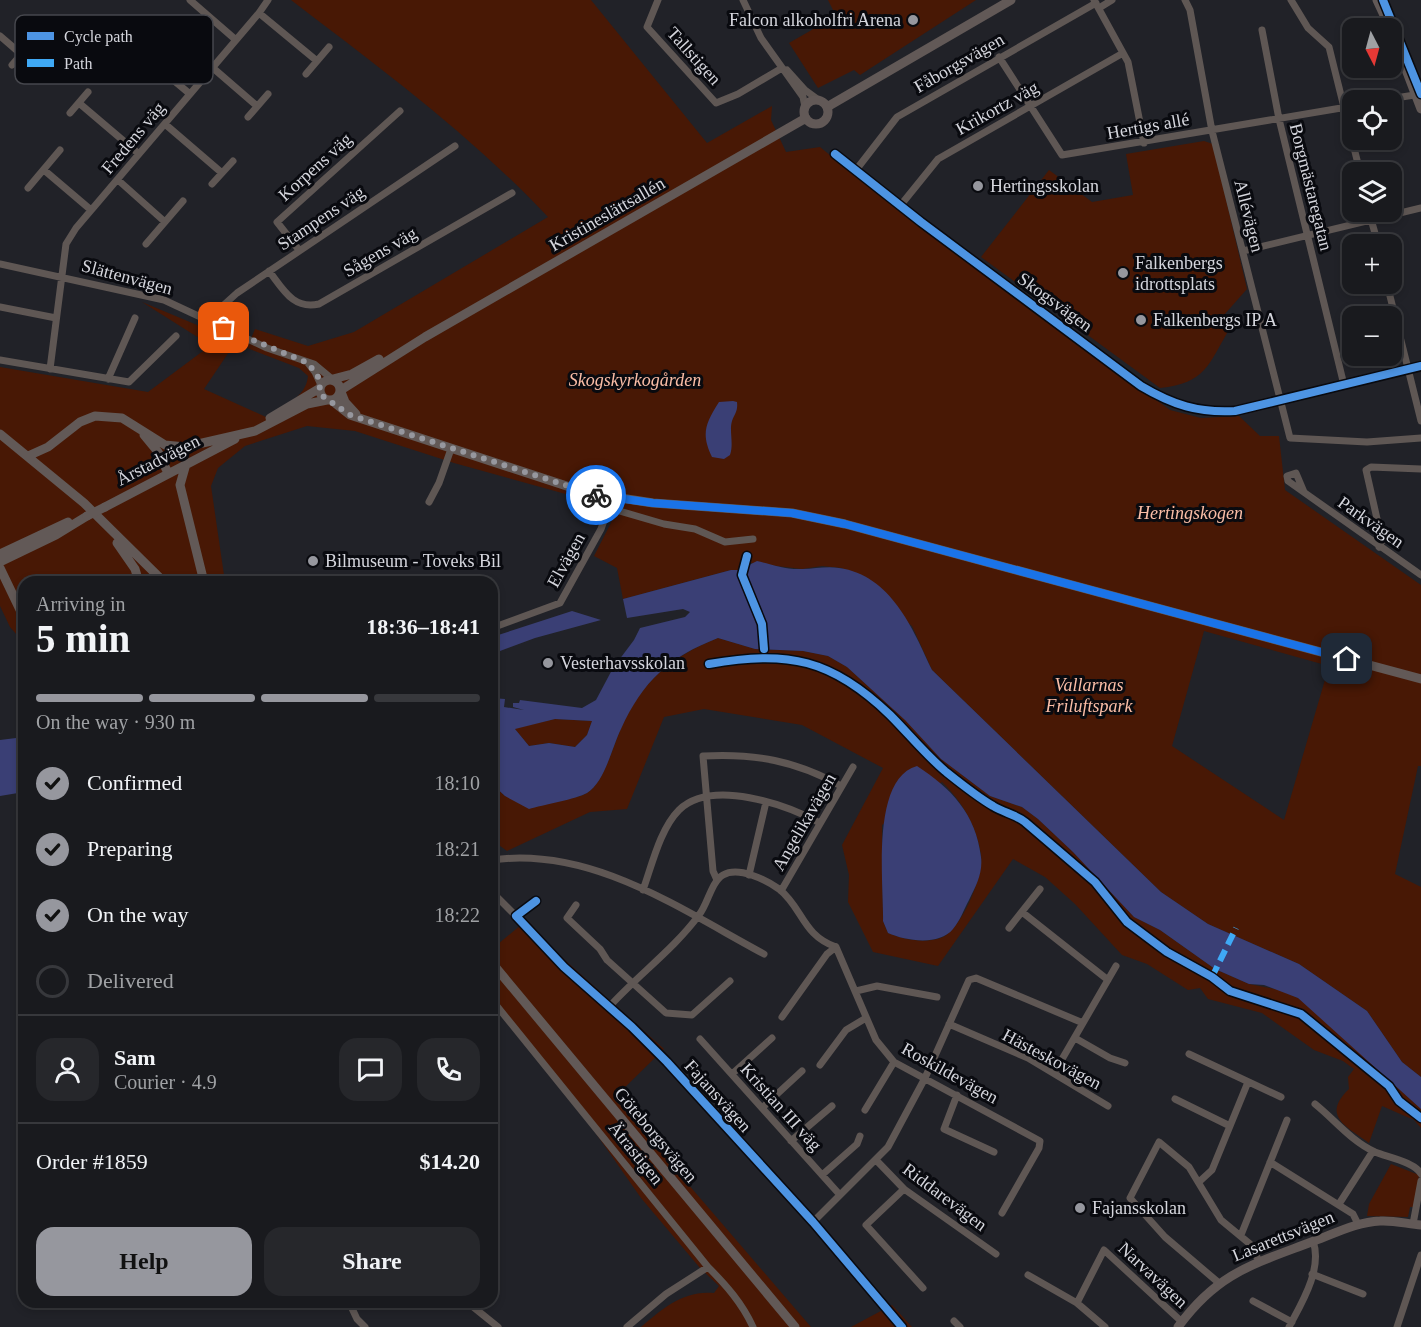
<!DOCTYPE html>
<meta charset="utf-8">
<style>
body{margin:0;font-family:"Times New Roman",serif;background:#26272b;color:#f1f3f6;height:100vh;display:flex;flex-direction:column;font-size:22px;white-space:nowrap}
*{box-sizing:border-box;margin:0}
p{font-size:20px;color:#9fa1a4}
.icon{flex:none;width:33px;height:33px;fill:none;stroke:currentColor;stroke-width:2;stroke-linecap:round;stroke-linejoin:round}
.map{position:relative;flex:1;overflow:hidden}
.drawer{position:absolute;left:18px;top:576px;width:480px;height:732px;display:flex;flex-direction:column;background:#191a1e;border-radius:18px;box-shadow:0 3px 9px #0003,0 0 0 2px #37383c}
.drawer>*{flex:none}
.needle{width:39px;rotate:174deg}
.fabs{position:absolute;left:1342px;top:18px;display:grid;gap:12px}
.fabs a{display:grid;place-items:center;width:60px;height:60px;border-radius:12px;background:#191a1e;box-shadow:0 3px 9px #0003,0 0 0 2px #37383c;font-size:30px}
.pin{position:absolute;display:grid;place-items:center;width:51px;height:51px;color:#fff;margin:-26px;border-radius:12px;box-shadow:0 3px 9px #0006}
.courier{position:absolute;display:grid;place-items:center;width:60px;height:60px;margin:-30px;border:4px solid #1a73e8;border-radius:50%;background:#fff;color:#222;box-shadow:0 2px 8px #0007}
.headline em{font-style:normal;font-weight:800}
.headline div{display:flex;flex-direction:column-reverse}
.headline{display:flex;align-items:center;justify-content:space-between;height:102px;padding:0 18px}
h1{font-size:39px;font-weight:800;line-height:45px}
.bar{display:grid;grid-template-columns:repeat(4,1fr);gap:9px 6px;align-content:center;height:72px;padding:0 18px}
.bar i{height:8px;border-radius:4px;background:#37383c}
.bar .on{background:#96979e}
.bar p{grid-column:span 4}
.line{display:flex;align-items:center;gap:15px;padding:0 18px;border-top:2px solid #37383c}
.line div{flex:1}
.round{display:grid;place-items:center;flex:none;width:63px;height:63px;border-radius:18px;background:#26272b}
ol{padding:0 18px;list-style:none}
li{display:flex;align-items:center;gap:18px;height:66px}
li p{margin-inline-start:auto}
li .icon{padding:6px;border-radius:50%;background:#96979e;color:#111;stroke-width:4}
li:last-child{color:#9fa1a4}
li i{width:33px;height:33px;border:3px solid #37383c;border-radius:50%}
.button{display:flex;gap:12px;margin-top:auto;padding:12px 18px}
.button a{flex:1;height:69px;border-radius:18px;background:#96979e;color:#111;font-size:24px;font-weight:800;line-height:69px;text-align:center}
.button a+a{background:#26272b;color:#f1f3f6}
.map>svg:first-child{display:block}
</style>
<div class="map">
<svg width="1421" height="1327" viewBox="0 0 1421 1327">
<rect width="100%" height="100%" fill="#212228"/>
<path fill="#481805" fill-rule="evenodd" d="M291,0h300l116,143 65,-37 -1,14 15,32 34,-5 86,70 264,193 31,8 38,-2 21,20h19l6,54 136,95v181h-3l-23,108 26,13v190l-19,-15 -35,-51 -68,-47 -91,-40 -47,-32 -229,-222 -20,-44 -70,-58 -20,-2 -20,3 -51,-6 -12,7h-8l-108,29 -6,-31 -23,-12 21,-41 -17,-12 -144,-40 -99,-32 -48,-5 -62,20 -27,22 -7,18 14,96h-201v61l-14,-16 -10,-21v-239l148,25 55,-41 -4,-13 -57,-36 67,28 26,13 -31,46 62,28c17,-11 40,-19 42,-41l-9,-8 -52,-20 8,-19 53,17 46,-14 194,-115c-77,-82 -168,-149 -257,-217zM1204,631l125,35 -45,154 -112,-74z
M828,0h148l-116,75 -6,-5 -36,18 -29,-45 47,-27z
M1204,141l9,3 34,145 -23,26 8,7 -2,6c-22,37 -24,55 -70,60l-179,-131 68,-87 43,32 41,-7 -7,-41z
M718,638l37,11 48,2 25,5 19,11 58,53 36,39 49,37 32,11 16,12 35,33 61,65 26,13 55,39 34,15 31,6 18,8 15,12 108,99v19l-7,-8 -32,-14 -13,37c-23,-17 -48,-27 -20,-54l-1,-12 6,-8 -11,-8 -29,-11 -52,-37 -54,-14 -8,-11 -12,2 -41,-26 -25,-9 -47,-51 -30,-27 -32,-18 -75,107 -65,-14 -25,-50 1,-27 -7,-30 41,-77 -81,-43 -98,-16 -40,8 -37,92 -37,3 -83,39 -15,-11v-56l13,12c21,1 64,8 82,-3 16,-10 25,-43 32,-60 19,-49 51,-76 99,-95zM942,782c20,19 35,45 39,73 3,20 -19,73 -38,82 -16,7 -39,3 -55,-4l-5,-12 -1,-96z
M555,719l37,2 -5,14 -12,12 -26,-4 -20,3 -15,-18z
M527,920l29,32 108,97 -50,49 197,229h-170c22,-19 43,-37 73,-34l5,-7 -19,-18 -59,-70 -51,-73 -98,-123v-53z
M1391,1164l28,11 -4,32h-5l-2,10 -41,-1 2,-12z
M892,1305l20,22h-61z"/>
<path fill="#3a3f75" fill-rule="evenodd" d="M733,401l4,1c1,9 -2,11 -5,19 -3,10 2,23 -2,34l-6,4 -12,-2c-11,-23 -7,-33 7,-55z
M757,561c14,3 29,9 45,8 13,0 24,-3 37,-1 52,7 74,61 93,102l229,222 47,32 91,40 68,47 35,51 19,15v32l-123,-111 -34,-13 -15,-1 -34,-15 -55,-39 -26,-13 -61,-65 -35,-33 -16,-12 -32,-11 -49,-37 -36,-39 -58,-53 -19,-11 -25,-5 -48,-2 -37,-11c-49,19 -75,43 -97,91 -9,18 -16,53 -34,64 -10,6 -45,12 -58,16l-24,-13 -13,-12v-86l13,1 -1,8 20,3 -11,-3v-4h6l1,-3 62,8 14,-8 17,-32 21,-28 6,-12 45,-11 5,-5 -7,-3 -56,9 -4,-19 108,-29h8zM555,719l37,2 -5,14 -12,12 -26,-4 -20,3 -14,-17z
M572,611l29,9 -66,18 -43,16v-17z
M24,737v55l-24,4v-56z
M917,766c34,22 59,48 64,91 2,16 -5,29 -12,43 -5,9 -9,21 -16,29 -14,17 -47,12 -65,4l-5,-12c1,-36 -13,-142 34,-155z"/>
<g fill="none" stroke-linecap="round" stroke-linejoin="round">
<path stroke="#5f5754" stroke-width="7" d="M190,0l46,40
M658,0l-11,27 69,76 22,-9 44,-26
M743,0l18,38 42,59 2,10
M1094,0l34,62 16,81
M1185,0l5,10 22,121 78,307 77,4 54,-4
M1291,0l17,28 21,19 31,125
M1099,8l13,-8
M259,13l58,48
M1262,30l17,89 65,266
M0,36l21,18
M141,53l49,41
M999,57l63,98 291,-49
M132,64l19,-23
M12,65l20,-23
M213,68l44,38
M787,70l18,20 15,11
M306,74l23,-27
M1383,100l38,-6
M79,103l60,51
M70,113l18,-21
M248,117l20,-23
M165,124l57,49
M835,154l86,68 220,164c32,19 57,27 94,25l186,-45
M44,170l47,40
M856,170l41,-53 199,-114
M118,180l47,42
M212,184l21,-23
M28,188l32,-38
M900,206l38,-47 185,-106
M1369,212l9,32
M146,244l37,-43
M299,250l-22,-28 123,-111
M1243,251l178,-43
M0,264l164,36 103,48 47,16 18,15
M269,271c14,18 24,39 50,33l193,-111
M1387,284l34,137
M0,307l56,11
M212,322l5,-11 20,-18 218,-147
M0,360l129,22 47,-46
M308,363l7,9 6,13
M50,369l16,-125 10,-16 183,-215 9,-13
M108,379l27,-61
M1304,492l-8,-19 -9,3 1,5 133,94
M429,502l10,-19 12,-34
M609,508l55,16 31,5 30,13 28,-3
M1379,547l3,-6 -16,-71 5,-3 50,2
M492,628l68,-25 41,-74 11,-31
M492,860c99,-14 188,49 272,94
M749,875l17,-73
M717,880l-4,-9 -10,-115c51,-3 94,5 138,30
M643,890c9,-25 17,-61 36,-80 33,-32 108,-5 141,13
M781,891l72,-124
M492,892l24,24
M536,901l-20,15 48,51 68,60 35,35 146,160 89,105
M576,905l-9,13 33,31 7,11 59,53 26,2 38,-34
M1022,912l86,68
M1009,928l31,-39
M836,947l40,93 18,22 146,79 -1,7 -37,65
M856,991l21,-5 60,11
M492,1000l216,267c18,18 34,36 45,60
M609,1007c29,-32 65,-58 90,-92 9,-11 12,-33 24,-40 16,-9 43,5 56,14 24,19 23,46 57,58
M782,1017l45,-63 9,-7
M949,1024l79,34 80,48
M1075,1038l35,20 15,5
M700,1039l140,156
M1189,1054l92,43
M820,1065l26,-35 20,-12
M1054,1073l62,-107
M732,1074l40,-36
M957,1095l-13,34 50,23
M1175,1099l55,27
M1315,1104c20,16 36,37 60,48 12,5 40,10 46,22
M762,1108l40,-37
M865,1110l29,-48
M791,1141l41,-35
M877,1161l27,28 92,65
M1270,1162l83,52 5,10
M822,1175l35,-31 3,-8
M1200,1181l12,-11 36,-88
M904,1189l-38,36 57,63
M1339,1204l34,-53
M813,1222l75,-75 37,-69 44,-98 7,-2 107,45
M1413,1224l8,-43
M1241,1235l46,-115
M1312,1274l51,20
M1028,1275l49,28 28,24
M1219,1283l-54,-46 -35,-39 29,-56 30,25 32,53 29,24 9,17
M1253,1301l39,21
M349,1302l8,17 8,8
M467,1302l31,25
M1077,1303l27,-53 78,72
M954,1321l6,6
M627,1327l39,-33 42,-27
M1289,1327c12,-23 34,-58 24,-86
M1397,1327l24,-72"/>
<path stroke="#625957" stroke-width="9" d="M1377,0l13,28
M1392,33l29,76
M804 112a12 12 0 1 1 24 0a12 12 0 1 1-24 0Z
M827,107l184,-107
M333,379l19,-5 27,-15
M320 390a10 10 0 1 1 20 0a10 10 0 1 1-20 0Z
M341,390l84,-53 381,-219
M341,392l4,10 11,12
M331,400l19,15 238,78 65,10 139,10 53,11 576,155
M270,418l50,-30
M0,434l84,69 80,79
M144,435l14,17 10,21
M28,456l20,-9 32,-25 15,-6 27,2 43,27 20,2 70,-16 52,-27 20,-4
M186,464l-6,21 24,97
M105,507l130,-68
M117,543l18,26 4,13
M0,554l68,-32
M0,562l56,-27 31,-19
M0,568l24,50
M492,963l303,364
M1178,1327c40,-55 76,-63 136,-86 22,-8 43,-19 66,-20 13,-1 28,3 41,4"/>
<path stroke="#625957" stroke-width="9" d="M87,516l18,-9"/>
<path stroke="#3fa9f5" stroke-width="6" stroke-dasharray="12 6" stroke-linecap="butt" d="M1212,977l24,-49"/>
<g stroke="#090a0f" stroke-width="11">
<path id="cycleway" d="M1383,0l38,94
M835,154l86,68 220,164c32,19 57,27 94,25l186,-45
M747,556l-5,19 20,49 2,25
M709,664c79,-14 123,-5 181,51 18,18 35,39 55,56 15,12 31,25 48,35 11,7 22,8 32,16l70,60 32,40 40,30 45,25 18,14 71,23 88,72 10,15 22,17
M536,901l-20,15 48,51 68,60 35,35 146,160 89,105"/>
</g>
<use href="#cycleway" stroke="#4d94e3" stroke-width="8"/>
</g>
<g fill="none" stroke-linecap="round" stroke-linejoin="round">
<path stroke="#96979e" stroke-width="6" stroke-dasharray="0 10.8" d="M224,328l84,35 10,14 3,18 29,20 246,80"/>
<path stroke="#1a73e8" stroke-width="8" d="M596,495l57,8 139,10 53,11 502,135"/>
</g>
<g fill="#96979e" stroke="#090a0f" stroke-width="2">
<circle cx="913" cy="20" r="6"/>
<circle cx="978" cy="186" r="6"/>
<circle cx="1123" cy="273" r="6"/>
<circle cx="1141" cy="320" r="6"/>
<circle cx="313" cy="561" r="6"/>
<circle cx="548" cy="663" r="6"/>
<circle cx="1080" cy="1208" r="6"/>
</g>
<g text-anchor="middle" stroke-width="6" stroke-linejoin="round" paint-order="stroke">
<g font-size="18" fill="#d5d6dd" stroke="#090a0f" text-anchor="start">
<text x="901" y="26" text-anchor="end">Falcon alkoholfri Arena</text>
<text x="990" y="192">Hertingsskolan</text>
<text x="1135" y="269">Falkenbergs<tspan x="1135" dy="21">idrottsplats</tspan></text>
<text x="1153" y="326">Falkenbergs IP A</text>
<text x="325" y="567">Bilmuseum - Toveks Bil</text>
<text x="560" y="669">Vesterhavsskolan</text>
<text x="1092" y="1214">Fajansskolan</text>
</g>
<g font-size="18" fill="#d5d6dd" stroke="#090a0f">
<text transform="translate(694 56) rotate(48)" y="6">Tallstigen</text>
<text transform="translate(959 63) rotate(-30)" y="6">Fåborgsvägen</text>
<text transform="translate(997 108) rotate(-29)" y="6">Krikortz väg</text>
<text transform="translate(1148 126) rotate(-10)" y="6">Hertigs allé</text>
<text transform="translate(133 138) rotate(-50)" y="6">Fredens väg</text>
<text transform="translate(315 167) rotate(-42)" y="6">Korpens väg</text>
<text transform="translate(1311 187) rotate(76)" y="6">Borgmästaregatan</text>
<text transform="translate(607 214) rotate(-30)" y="6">Kristineslättsallén</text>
<text transform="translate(1249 216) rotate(76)" y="6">Allévägen</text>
<text transform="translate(321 218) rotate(-34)" y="6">Stampens väg</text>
<text transform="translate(380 252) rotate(-30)" y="6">Sågens väg</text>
<text transform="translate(127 277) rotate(15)" y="6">Slättenvägen</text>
<text transform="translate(1055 302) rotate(36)" y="6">Skogsvägen</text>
<text transform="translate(158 460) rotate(-27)" y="6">Årstadvägen</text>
<text transform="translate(1371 522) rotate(35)" y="6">Parkvägen</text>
<text transform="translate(566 560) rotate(-61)" y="6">Elvägen</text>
<text transform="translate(804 822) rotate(-60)" y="6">Angelikavägen</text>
<text transform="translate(1052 1059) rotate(28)" y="6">Hästeskovägen</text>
<text transform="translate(950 1073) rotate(29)" y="6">Roskildevägen</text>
<text transform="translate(718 1096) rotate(48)" y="6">Fajansvägen</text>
<text transform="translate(781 1107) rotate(48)" y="6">Kristian III väg</text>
<text transform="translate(656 1135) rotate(50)" y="6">Göteborgsvägen</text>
<text transform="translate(636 1153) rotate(51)" y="6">Ätrastigen</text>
<text transform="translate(945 1197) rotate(37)" y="6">Riddarevägen</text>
<text transform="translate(1283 1236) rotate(-22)" y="6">Lasarettsvägen</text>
<text transform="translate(1153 1275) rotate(43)" y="6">Narvavägen</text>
</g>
<g font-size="18" font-style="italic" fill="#fabda6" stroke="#090a0f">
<text x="635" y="386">Skogskyrkogården</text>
<text x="1190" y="519">Hertingskogen</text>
<text x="1089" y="691">Vallarnas<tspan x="1089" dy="21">Friluftspark</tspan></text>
</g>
</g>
<rect x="15" y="15" width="198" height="69" rx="9" fill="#090a0f" stroke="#46474d" stroke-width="1.5"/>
<rect x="27" y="32" width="27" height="8" fill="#4d94e3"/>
<rect x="27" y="59" width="27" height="8" fill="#3fa9f5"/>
<g font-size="16" fill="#d5d6dd">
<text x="64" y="42">Cycle path</text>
<text x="64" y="69">Path</text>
</g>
</svg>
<div class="fabs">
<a><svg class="needle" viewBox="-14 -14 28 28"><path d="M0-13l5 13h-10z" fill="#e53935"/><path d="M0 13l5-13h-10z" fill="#9fa1a4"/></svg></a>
<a><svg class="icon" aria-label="locate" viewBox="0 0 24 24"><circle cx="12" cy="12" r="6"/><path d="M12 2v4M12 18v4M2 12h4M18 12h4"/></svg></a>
<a><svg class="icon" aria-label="layers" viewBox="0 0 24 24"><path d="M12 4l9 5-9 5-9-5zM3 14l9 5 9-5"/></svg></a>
<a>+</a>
<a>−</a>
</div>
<div class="pin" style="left:224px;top:328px;background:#ea580c"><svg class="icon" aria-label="bag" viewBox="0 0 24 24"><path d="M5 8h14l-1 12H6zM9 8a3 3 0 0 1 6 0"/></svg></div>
<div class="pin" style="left:1347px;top:659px;background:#1f2937"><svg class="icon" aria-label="home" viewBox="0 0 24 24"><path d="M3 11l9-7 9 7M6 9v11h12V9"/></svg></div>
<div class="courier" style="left:596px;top:495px"><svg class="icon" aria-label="bike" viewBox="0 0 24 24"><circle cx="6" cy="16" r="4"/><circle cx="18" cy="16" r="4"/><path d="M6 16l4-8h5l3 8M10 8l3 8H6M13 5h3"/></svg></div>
<section class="drawer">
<div class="headline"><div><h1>5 min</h1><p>Arriving in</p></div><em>18:36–18:41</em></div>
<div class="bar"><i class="on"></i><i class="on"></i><i class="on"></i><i></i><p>On the way · 930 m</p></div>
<ol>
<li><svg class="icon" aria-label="check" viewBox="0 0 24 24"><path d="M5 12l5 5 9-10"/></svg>Confirmed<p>18:10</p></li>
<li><svg class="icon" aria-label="check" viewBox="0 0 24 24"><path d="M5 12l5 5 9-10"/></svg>Preparing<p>18:21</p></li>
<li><svg class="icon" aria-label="check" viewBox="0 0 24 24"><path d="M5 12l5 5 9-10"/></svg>On the way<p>18:22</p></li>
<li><i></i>Delivered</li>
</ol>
<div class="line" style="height:108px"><a class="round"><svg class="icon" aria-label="person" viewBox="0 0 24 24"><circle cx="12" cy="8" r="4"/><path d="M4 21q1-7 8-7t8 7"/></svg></a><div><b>Sam</b><p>Courier · 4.9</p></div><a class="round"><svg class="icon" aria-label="chat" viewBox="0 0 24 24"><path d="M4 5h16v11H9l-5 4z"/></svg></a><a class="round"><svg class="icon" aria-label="phone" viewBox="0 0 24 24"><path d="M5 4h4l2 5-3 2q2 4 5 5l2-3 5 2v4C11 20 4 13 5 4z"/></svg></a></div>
<div class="line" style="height:78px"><div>Order #1859</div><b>$14.20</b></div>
<div class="button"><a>Help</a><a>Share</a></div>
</section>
</div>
